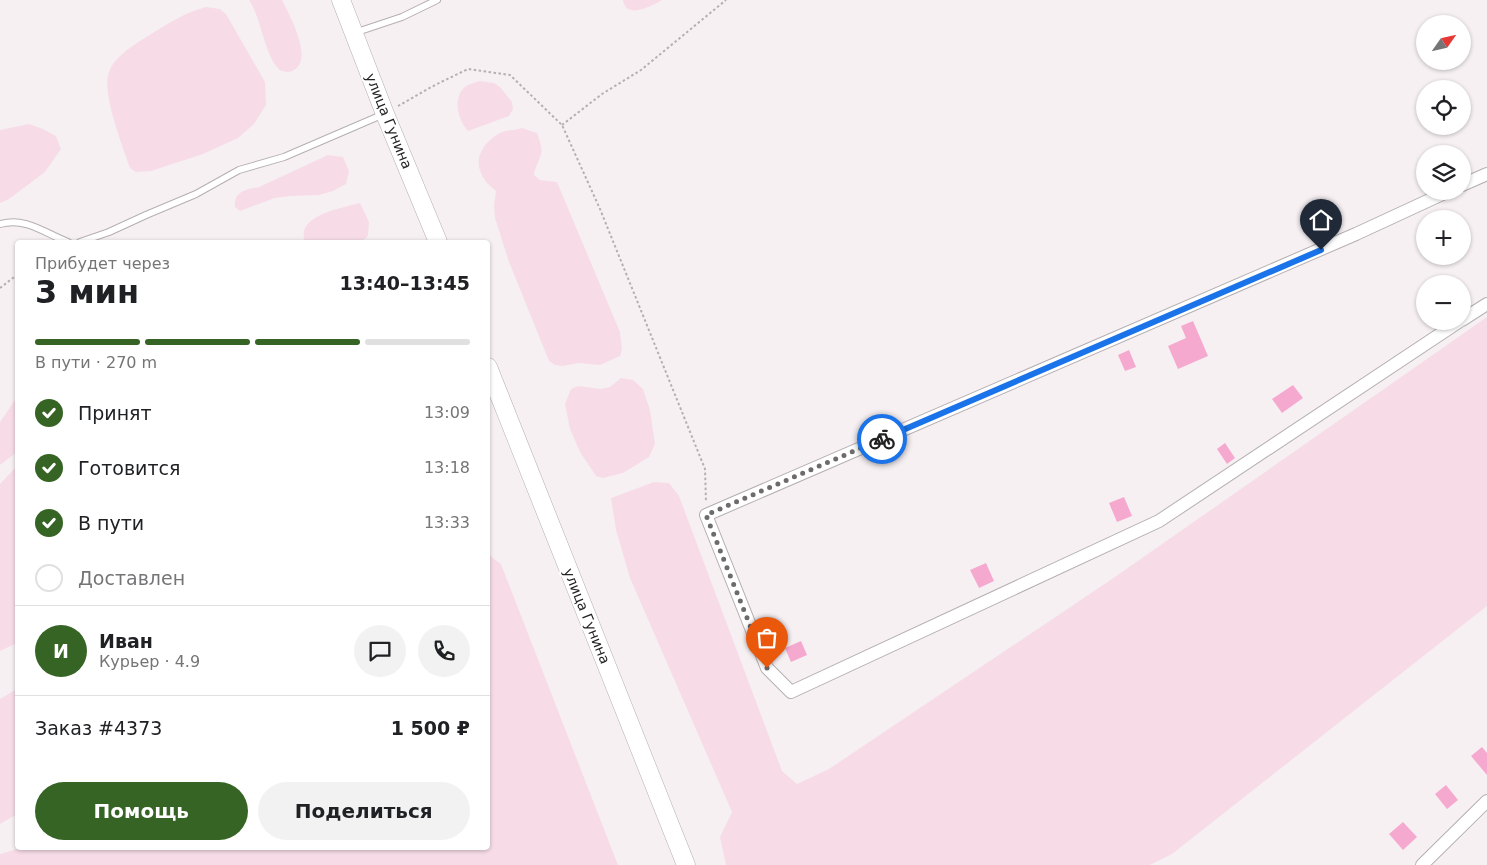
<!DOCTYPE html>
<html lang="ru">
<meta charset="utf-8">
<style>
body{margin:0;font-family:"DejaVu Sans",sans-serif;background:#f2f2f2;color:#202124;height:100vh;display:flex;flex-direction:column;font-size:19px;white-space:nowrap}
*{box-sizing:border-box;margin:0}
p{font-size:16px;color:#757577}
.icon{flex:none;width:28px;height:28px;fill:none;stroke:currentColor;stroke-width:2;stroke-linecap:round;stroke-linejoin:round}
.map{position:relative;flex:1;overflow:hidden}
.panel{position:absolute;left:15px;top:240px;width:475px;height:610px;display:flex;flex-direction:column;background:#fff;border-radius:5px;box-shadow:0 1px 4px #0004}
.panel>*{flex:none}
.needle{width:32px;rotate:56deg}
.fabs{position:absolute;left:1416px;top:15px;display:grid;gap:10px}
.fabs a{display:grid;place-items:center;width:55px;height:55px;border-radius:50%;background:#fff;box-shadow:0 1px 4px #0004;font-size:25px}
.pin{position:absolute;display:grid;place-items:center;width:42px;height:42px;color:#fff;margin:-51px -21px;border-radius:50% 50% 50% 0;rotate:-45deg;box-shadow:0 0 5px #0007}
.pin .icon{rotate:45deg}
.courier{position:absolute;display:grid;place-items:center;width:50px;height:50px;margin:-25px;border:4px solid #1a73e8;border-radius:50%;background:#fff;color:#222;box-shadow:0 1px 6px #0007}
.head em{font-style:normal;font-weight:800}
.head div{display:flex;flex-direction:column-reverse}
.head{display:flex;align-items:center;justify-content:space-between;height:85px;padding:0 20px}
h1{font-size:32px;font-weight:800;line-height:38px}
.bar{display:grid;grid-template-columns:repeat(4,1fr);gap:8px 5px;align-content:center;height:60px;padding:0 20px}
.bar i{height:6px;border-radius:4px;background:#e0e0e0}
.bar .current{background:#356424}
.bar p{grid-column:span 4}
.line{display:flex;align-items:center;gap:12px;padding:0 20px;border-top:1px solid #e0e0e0}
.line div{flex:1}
.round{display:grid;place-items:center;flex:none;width:52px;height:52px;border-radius:26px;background:#f2f2f2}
ol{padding:0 20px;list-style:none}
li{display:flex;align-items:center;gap:15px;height:55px}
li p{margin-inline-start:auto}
li .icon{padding:5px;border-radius:50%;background:#356424;color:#fff;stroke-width:4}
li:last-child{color:#757577}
li i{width:28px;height:28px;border:2px solid #e0e0e0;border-radius:50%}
.cta{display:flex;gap:10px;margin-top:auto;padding:10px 20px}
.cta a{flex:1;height:58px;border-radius:30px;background:#356424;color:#fff;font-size:20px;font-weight:800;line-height:58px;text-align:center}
.cta a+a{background:#f2f2f2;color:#202124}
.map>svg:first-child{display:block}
</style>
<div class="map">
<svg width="1487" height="865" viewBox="0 0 1487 865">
<rect width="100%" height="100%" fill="#f6f0f3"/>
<path fill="#f7dce8" d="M249,0h33c7,14 32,59 12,70 -3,3 -11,2 -14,0 -15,-12 -19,-53 -31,-70z
M623,0h39c-10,6 -36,20 -39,0z
M206,7l14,2 6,5 39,68 1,23 -12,19 -16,14 -35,16 -52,17 -15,1 -6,-4c-7,-21 -29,-76 -21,-96 6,-17 28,-29 42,-38 18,-11 35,-22 55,-27z
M479,81l15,2 6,4 12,15 1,7 -4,7 -41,15c-10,-11 -16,-33 -3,-44 3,-3 10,-4 14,-6z
M29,124l14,5 13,7 5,13 -16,23 -36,27 -9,4v-73z
M522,128l15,5c2,7 6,14 4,21 -2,8 -6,13 -7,21l6,5 17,2 63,150 2,17 -2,7 -20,9 -22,-2 -15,3 -8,-1 -6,-4 -40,-99 -14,-44 -1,-13 2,-14c-6,-5 -12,-10 -15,-18 -8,-17 6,-34 21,-41 6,-2 14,-2 20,-4z
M328,155l15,2 6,14 -3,13 -13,7 -14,4 -29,1 -15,2 -35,13 -5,-4c-2,-15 11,-18 24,-20z
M360,203l9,19 -1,14 -6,5 -57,1c-10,-27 37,-34 55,-39z
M1487,317v289l-315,248 -22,11h-424l-6,-28 12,-25 -102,-234 -14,-48 -5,-32 43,-16 15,1 10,13 103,275 15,13 32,-15 283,-190z
M621,378l12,2 10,9 7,21 5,34 -6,13 -26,16 -20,5 -7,-2 -16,-24 -10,-23 -5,-25 6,-15 7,-3 23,3 9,-2z
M17,397v55l-17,13v-43z
M17,466v177l-17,8v-167z
M489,555l12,9 117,301h-618v-11l21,-6h467v-292z
M17,689v125l-17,10v-125z"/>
<path fill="#f6a9cf" d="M1193,321l15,35 -30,13 -10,-23 18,-8 -5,-12z
M1129,350l7,17 -11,4 -7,-16z
M1293,385l10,13 -21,15 -10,-14z
M1225,443l10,15 -8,6 -10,-15z
M1124,497l8,19 -15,6 -8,-19z
M986,563l8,18 -15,7 -9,-18z
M801,641l6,14 -16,7 -6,-14z
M1482,747l5,6v22l-16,-19z
M1446,785l12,15 -11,9 -12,-15z
M1403,822l14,15 -14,13 -14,-16z"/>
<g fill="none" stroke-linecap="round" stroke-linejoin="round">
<g stroke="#b5afb2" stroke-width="8">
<path id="lane" d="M354,33l48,-16 35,-17
M0,224c27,-7 44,9 68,18
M80,242l29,-10 37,-17 50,-21 43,-24 45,-13 100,-43"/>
</g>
<g stroke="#b5afb2" stroke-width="14">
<path id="street" d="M1462,185l25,-11
M1449,191l-93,43 -650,281 61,153 24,24 368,-171 301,-200
M1462,320l25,-16
M1422,865l65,-64"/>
</g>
<g stroke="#b5afb2" stroke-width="19">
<path id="secondary" d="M341,0l44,114 53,128
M488,367l198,498"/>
</g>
<path stroke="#b4afb2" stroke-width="2" stroke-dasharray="2.5 2.5" stroke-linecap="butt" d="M398,106l37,-21 33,-16 42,6 52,50 38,84 105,260 1,33
M562,125l40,-31 39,-24 85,-70
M0,288l18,-14"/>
<use href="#lane" stroke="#fff" stroke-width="6"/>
<use href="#street" stroke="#fff" stroke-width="12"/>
<use href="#secondary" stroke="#fff" stroke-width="18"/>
</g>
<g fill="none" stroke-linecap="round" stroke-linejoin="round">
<path stroke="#6e6b6c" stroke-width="5" stroke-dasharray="0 9" d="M767,668l-61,-153 176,-76"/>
<path stroke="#1a73e8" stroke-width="6" d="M882,439l439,-189"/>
</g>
<g text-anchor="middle" stroke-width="4" stroke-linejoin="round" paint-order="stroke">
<g font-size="14" fill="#252324" stroke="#fff">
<text transform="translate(389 121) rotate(68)" y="5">улица Гунина</text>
<text transform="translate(587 616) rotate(68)" y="5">улица Гунина</text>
</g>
</g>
</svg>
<div class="fabs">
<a><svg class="needle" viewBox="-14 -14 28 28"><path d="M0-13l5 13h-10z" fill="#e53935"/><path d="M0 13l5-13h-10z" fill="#757577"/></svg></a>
<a><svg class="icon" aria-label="locate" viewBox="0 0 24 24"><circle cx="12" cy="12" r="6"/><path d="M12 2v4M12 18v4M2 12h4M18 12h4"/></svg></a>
<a><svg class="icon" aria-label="layers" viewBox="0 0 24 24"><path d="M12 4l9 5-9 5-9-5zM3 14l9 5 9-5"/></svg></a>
<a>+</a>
<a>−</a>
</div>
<div class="pin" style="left:767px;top:668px;background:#ea580c"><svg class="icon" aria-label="bag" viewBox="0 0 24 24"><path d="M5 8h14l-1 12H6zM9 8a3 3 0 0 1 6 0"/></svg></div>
<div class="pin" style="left:1321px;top:250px;background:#1f2937"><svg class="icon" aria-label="home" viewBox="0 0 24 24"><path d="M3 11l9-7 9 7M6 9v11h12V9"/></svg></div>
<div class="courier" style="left:882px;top:439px"><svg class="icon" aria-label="bike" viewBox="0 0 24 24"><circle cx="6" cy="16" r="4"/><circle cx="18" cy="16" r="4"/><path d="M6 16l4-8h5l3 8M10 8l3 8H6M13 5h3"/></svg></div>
<section class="panel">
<div class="head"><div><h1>3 мин</h1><p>Прибудет через</p></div><em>13:40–13:45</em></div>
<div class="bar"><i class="current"></i><i class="current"></i><i class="current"></i><i></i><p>В пути · 270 m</p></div>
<ol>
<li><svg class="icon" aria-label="check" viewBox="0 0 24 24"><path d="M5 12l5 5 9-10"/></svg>Принят<p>13:09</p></li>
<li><svg class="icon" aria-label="check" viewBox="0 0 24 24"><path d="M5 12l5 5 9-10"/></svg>Готовится<p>13:18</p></li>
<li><svg class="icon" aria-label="check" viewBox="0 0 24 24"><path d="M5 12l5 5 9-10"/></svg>В пути<p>13:33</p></li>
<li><i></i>Доставлен</li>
</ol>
<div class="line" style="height:90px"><b class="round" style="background:#356424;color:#fff">И</b><div><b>Иван</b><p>Курьер · 4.9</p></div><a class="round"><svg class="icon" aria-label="chat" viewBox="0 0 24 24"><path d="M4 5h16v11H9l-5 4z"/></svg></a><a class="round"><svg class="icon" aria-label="phone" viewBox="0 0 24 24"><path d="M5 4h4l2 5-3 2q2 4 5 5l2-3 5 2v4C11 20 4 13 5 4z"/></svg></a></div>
<div class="line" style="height:65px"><div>Заказ #4373</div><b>1 500 ₽</b></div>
<div class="cta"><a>Помощь</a><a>Поделиться</a></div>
</section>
</div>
